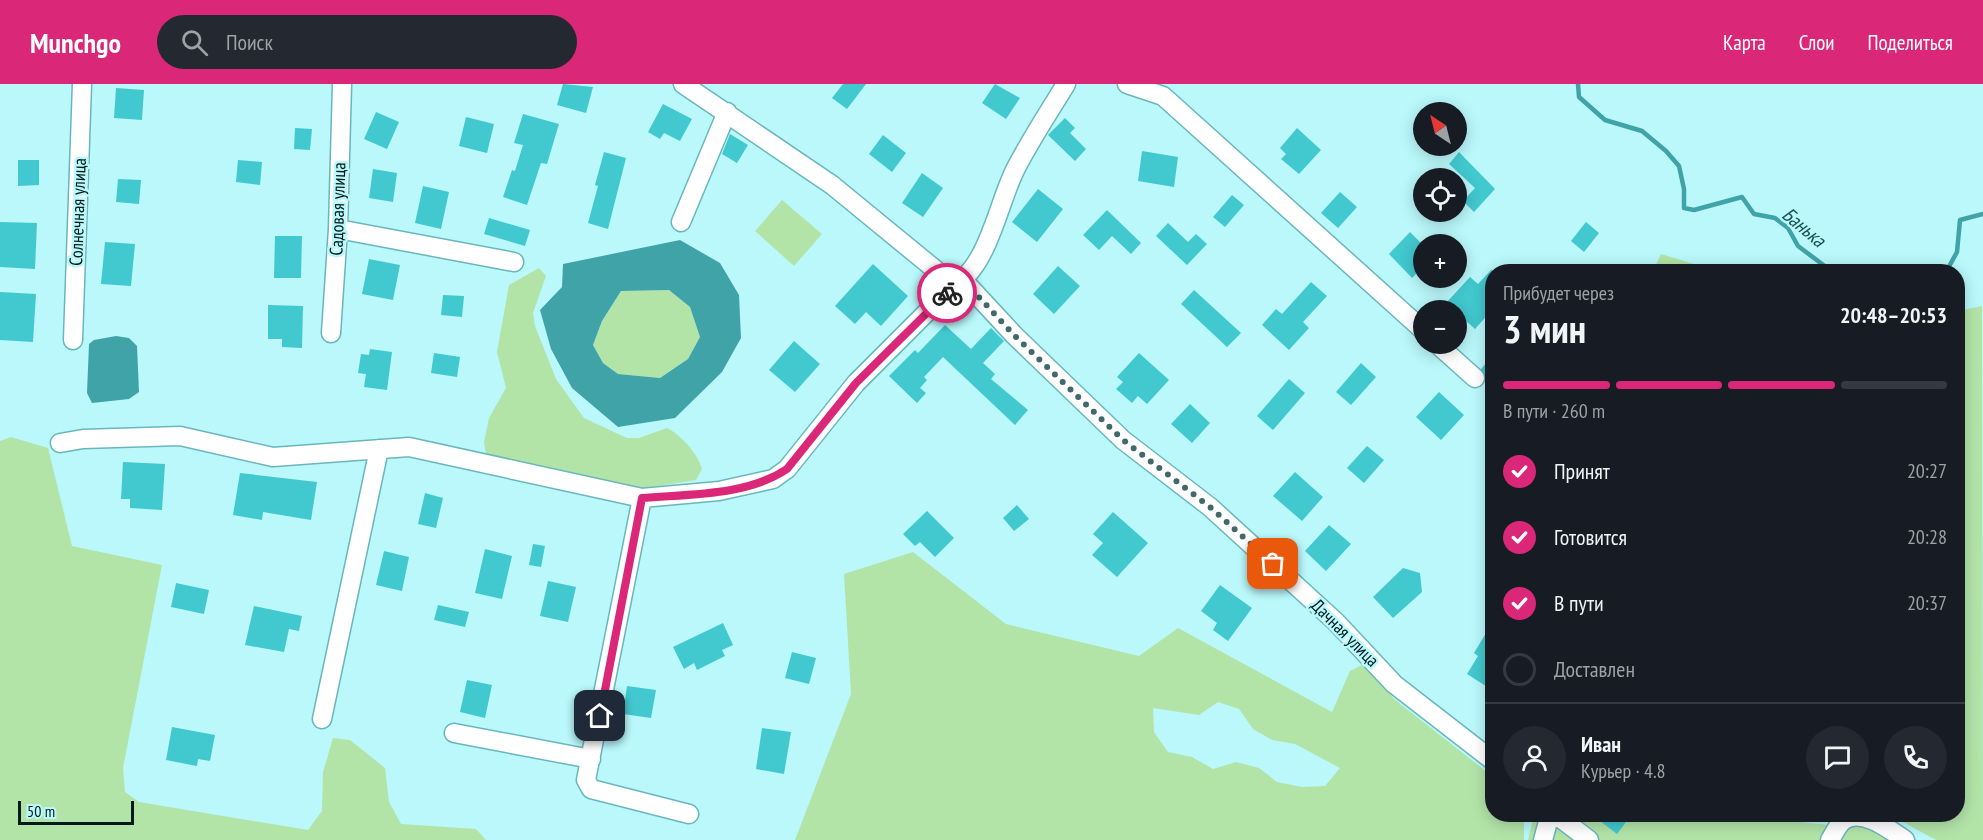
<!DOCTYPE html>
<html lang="ru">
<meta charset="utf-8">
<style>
body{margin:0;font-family:"PT Sans Narrow",sans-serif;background:#242831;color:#f1f3f6;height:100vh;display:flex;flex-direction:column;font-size:22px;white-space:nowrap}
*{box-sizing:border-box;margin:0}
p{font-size:20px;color:#9ea1a6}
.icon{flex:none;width:33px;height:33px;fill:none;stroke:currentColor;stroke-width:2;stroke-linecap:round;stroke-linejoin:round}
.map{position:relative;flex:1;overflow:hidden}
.side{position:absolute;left:1485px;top:180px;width:480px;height:558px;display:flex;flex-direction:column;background:#171b24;border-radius:24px;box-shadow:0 3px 15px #0003}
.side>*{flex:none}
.needle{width:39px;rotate:325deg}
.controls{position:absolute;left:1413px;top:18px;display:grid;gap:12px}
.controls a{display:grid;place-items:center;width:54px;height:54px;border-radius:50%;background:#171b24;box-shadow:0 3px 15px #0003;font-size:30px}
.scale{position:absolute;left:18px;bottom:15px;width:116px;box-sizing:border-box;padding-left:6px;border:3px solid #021b1c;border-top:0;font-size:16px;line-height:21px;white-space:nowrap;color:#021b1c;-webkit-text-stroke:4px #baf8fb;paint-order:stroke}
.pin{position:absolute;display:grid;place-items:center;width:51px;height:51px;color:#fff;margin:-26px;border-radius:12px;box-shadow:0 3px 9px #0006}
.courier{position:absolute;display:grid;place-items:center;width:60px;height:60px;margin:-30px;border:4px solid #db2777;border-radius:50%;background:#fff;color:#222;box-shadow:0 2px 8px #0007}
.summary em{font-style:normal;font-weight:700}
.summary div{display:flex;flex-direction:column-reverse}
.summary{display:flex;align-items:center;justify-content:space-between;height:102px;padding:0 18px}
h1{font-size:39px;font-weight:700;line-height:45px}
.bar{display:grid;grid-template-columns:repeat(4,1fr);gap:9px 6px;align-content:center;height:72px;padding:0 18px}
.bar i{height:8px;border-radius:4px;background:#363941}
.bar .on{background:#db2777}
.bar p{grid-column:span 4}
.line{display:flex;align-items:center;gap:15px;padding:0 18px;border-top:2px solid #363941}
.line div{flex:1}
.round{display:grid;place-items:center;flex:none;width:63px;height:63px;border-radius:32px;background:#242831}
ol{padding:0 18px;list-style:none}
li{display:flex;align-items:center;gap:18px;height:66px}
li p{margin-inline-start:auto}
li .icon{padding:6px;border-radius:50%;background:#db2777;color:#fff;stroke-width:4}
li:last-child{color:#9ea1a6}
li i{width:33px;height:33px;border:3px solid #363941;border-radius:50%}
header{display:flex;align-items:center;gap:36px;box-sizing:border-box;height:84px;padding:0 30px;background:#db2777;color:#fff}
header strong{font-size:28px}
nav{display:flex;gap:33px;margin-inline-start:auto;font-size:21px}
.search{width:420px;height:54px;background:#242831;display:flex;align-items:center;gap:15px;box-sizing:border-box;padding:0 21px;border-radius:33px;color:#9ea1a6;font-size:22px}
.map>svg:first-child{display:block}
</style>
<header>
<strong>Munchgo</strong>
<div class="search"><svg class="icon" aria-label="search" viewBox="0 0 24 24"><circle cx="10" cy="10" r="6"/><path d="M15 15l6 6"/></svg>Поиск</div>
<nav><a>Карта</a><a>Слои</a><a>Поделиться</a></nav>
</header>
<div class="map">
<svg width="1983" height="756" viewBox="0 0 1983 756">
<rect width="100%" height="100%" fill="#baf8fb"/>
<path fill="#b2e4a8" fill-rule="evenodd" d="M782,116l40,34 -28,32 -39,-35z
M1661,170l56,17h-64z
M539,184l7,8 -13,37 2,13 21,53 28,39 43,20h12l28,-10c14,7 31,26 35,41l-6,11 -56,9 -154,-35 -2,-12 5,-24 17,-30 -9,-36 12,-67z
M669,206l21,17 10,30 -12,22 -28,19 -42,-4 -15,-11 -10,-18 9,-24 19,-30z
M1982,222l1,534h-47l-46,-25 68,-1v-503z
M11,353l37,11 24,98 90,19 -39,203 2,24 14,10 169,28 14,-19 1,-39 10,-34 17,2 35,28 4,34 12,22 75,5 10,11h-486v-399z
M913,468l93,72 133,32 39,-28 154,84 18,-41 16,-8 28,36 98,77v38l32,1v25h-729l56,-146 -7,-120zM1218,618l21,7 14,20 19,11 23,4 45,24 -15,18 -23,1 -25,-5 -18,-14 -23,-6 -23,7 -21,-12 -24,-5 -14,-20 -1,-24 46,7z
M1534,730h180l116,11 42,-9 45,24h-389z
M1765,731l71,-1v1l-9,6z"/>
<path fill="#40a3a8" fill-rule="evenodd" d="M680,156l40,23 19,32 2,43 -19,34 -47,46 -57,9 -46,-39 -21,-39 -11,-39 22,-23 1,-23zM669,206l21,17 10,30 -12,22 -28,19 -42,-4 -15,-11 -10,-18 9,-24 19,-30z
M116,252l13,2 8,8 2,46 -10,7 -37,4 -5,-10 2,-49 5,-4z"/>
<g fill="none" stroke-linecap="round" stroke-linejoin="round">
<path stroke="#40a3a8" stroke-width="4.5" d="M1578,0l1,13 26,23 37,11 24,20 13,15 5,23v19l10,2 48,-13 12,17 21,4 13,10 10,18 28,21 14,5
M1946,188l11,-20 3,-32 23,-6"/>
</g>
<path fill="#42c8cf" d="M563,0l30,3 -7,26 -29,-8z
M843,0h23l-19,25 -15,-11z
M995,0l25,14 -14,21 -24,-16z
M116,4l28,2 -2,30 -28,-2z
M663,20l29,15 -12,22 -16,-8 -4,6 -12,-7z
M376,28l23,10 -12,27 -23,-10z
M523,30l36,10 -12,40 -6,-1 -14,42 -24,-8 9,-27 3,1 8,-26 -9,-2z
M466,33l28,7 -7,29 -28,-7z
M1065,34l10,10 -5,5 16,16 -11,12 -27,-26z
M295,44l17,1 -2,21 -16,-1z
M1297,44l24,22 -22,24 -18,-15 5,-5 -6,-6z
M730,50l18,11 -11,18 -15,-9z
M883,51l23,18 -14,19 -23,-18z
M1142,67l36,6 -4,30 -36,-6z
M604,68l22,6 -18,71 -20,-6 10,-37 -3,-1z
M1459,68l36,37 -21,23 -11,-11 12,-13 -26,-24z
M18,76h21v25l-21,1z
M238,76l24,2 -2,23 -24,-3z
M373,85l24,4 -4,29 -24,-4z
M922,89l21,15 -20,29 -21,-14z
M118,95l23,1 -2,24 -23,-2z
M423,102l26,6 -8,37 -26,-6z
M1038,105l25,20 -26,33 -25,-20z
M1340,108l17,15 -19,21 -17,-15z
M1232,111l12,10 -19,22 -12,-10z
M1107,126l34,33 -10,11 -19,-18 -13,14 -16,-15z
M489,134l41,12 -5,16 -41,-12z
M0,138l37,1 -2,46 -35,-2z
M1586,138l13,11 -15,19 -13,-11z
M1168,139l20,19 8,-8 11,10 -20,21 -31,-29z
M1410,148l14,14v20l-12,12 -23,-24z
M275,152h27l-1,42h-27z
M105,158l30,2 -4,42 -30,-2z
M369,175l31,6 -7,35 -31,-6z
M873,180l35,32 -27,30 -15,-14 -11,12 -20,-18z
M1058,182l22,20 -26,28 -21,-20z
M1492,185v41l-17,19 -29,-26 24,-26 8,7z
M1311,198l16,14 -24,26 6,6 -20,22 -27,-25 14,-16 6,5z
M1194,206l47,43 -14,14 -46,-43z
M0,208l36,2 -3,48 -33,-2z
M443,211l21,1 -2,21 -21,-2z
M268,221l35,1 -1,42 -20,-1v-8h-14z
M945,241l26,24 20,-21 13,13 -21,22 12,11 -4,5 37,31 -13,15 -72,-68 -19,20 3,3 -7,8 6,5 -9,10 -28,-27 26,-26 3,3z
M794,257l26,23 -25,28 -26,-22z
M370,265l22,3 -5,38 -23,-3 2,-13 -8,-1 3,-19 8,1z
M434,269l26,4 -3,20 -26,-4z
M1139,269l30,27 -22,24 -9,-8 -6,7 -16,-14 7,-7 -6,-5z
M1492,272v29l-6,-5 -5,-11z
M1361,279l15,14 -25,28 -15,-13z
M1289,295l16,14 -32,37 -16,-14z
M1439,308l25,23 -23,25 -25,-23z
M1190,320l20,19 -18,20 -21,-19z
M1367,362l17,14 -20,23 -17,-15z
M123,378l42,2 -3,46 -32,-2v-9h-9z
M1295,388l28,25 -21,24 -29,-25z
M240,389l77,9 -6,38 -48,-8 -1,8 -29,-5z
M425,409l18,5 -7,30 -18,-4z
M1017,421l12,14 -15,12 -11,-13z
M927,427l27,27 -19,19 -15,-15 -5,4 -12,-12z
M1113,428l35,31 -31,34 -25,-22 11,-12 -10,-9z
M1329,441l22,19 -25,27 -21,-20z
M533,460l12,2 -4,21 -12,-2z
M485,465l27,7 -10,43 -27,-6z
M384,467l25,6 -7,34 -26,-6z
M1403,484l17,5 2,19 -29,26 -20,-21z
M548,497l28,6 -8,35 -28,-6z
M176,499l33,7 -5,24 -33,-7z
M1220,501l32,23 -24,33 -15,-11 4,-7 -16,-12z
M438,521l31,7 -4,15 -31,-7z
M254,522l48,10 -3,15 -10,-2 -5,23 -39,-7z
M723,539l10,22 -11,5 3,6 -28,14 -3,-7 -10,6 -11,-22z
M1492,539v67l-25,-16 11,-18 -4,-3z
M792,568l24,6 -7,26 -24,-6z
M467,596l25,5 -7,33 -25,-6z
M627,602l29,4 -5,28 -28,-4z
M172,643l43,8 -5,26 -12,-2 -1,7 -31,-6z
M762,644l29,4 -7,42 -28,-5z
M1591,730h41l-15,20z"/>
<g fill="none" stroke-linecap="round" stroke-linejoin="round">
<g stroke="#69b7bc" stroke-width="21">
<path id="minor" d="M683,0l149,101 122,100
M1127,0l36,12 261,235
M681,138l46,-110
M338,145l176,33
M964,197l50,54 109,105 87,67 126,115 58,62 98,76
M331,249l7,-104 4,-145
M73,256l9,-256
M1437,260l38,34
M60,359l23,-4 97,-3 93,21 136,-10 233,51 77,-7 54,-12 14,-10 69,-86 98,-98c34,-17 45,-85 62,-117 15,-29 33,-56 50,-84
M642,414l-56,282 5,9 98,25
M322,635l57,-270
M454,649l137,26
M1555,730l34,26
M1543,756l7,-26
M1830,756c4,-6 8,-16 14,-20 19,-12 46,10 61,20"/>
</g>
<use href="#minor" stroke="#fff" stroke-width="18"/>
</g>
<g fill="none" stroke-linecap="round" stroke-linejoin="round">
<path stroke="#42686a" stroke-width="6" stroke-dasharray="0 10.8" d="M947,209l17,-12 50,54 109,105 87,67 63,57"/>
<path stroke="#db2777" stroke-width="8" d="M600,632l42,-218c47,-4 105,-2 145,-29l69,-86 91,-90"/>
</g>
<g text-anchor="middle" stroke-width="5" stroke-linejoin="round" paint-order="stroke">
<g font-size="18" fill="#021b1c" stroke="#baf8fb">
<text transform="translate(338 125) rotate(-88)" y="6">Садовая улица</text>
<text transform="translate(78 128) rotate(-88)" y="6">Солнечная улица</text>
<text transform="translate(1345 549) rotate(45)" y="6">Дачная улица</text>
</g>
<g font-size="20" font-style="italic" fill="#195154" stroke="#baf8fb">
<text transform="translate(1804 143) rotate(40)" y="7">Банька</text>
</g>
</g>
</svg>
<div class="controls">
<a><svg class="needle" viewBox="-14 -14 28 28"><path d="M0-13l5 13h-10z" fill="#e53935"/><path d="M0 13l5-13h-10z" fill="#9ea1a6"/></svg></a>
<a><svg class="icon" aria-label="locate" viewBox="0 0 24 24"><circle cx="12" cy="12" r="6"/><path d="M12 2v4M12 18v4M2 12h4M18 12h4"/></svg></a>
<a>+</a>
<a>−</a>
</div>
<div class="scale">50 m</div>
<div class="pin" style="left:1273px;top:480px;background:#ea580c"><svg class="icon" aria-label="bag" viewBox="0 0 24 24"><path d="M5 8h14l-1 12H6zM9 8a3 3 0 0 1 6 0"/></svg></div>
<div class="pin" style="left:600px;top:632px;background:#1f2937"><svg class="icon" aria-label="home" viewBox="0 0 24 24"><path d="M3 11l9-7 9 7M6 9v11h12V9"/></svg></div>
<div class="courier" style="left:947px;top:209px"><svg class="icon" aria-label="bike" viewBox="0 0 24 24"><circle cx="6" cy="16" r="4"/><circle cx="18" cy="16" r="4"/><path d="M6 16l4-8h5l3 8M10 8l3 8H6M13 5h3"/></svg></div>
<section class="side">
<div class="summary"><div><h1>3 мин</h1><p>Прибудет через</p></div><em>20:48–20:53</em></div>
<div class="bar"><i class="on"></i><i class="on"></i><i class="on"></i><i></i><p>В пути · 260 m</p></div>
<ol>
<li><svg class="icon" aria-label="check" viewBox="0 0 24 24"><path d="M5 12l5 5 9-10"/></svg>Принят<p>20:27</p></li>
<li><svg class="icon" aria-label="check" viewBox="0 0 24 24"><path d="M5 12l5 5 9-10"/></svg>Готовится<p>20:28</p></li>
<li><svg class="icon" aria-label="check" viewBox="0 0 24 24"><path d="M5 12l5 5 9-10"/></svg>В пути<p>20:37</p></li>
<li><i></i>Доставлен</li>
</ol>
<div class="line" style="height:108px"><a class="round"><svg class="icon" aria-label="person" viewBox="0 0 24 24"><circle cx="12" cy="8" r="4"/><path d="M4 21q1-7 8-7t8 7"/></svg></a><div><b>Иван</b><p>Курьер · 4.8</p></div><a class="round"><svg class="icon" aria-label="chat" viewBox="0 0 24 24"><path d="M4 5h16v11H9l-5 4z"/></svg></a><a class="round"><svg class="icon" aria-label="phone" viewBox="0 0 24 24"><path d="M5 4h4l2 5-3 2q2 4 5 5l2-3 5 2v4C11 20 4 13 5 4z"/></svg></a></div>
</section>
</div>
